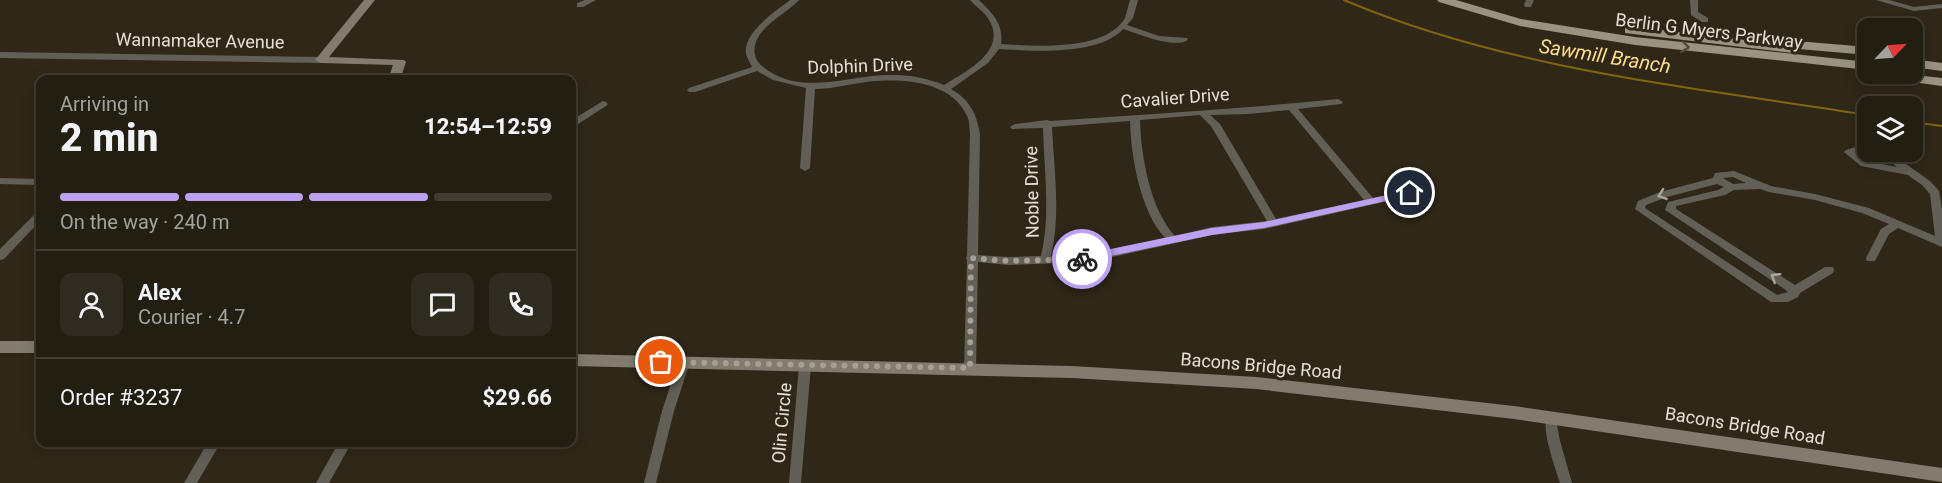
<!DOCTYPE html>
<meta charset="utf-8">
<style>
body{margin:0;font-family:Roboto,sans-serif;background:#2f2b20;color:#f1f3f6;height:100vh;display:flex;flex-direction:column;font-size:22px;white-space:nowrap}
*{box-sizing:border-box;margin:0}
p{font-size:20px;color:#a3a29f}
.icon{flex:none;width:33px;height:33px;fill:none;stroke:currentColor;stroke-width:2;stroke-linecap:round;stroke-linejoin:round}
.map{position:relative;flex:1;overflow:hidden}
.details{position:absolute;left:36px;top:75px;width:540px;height:372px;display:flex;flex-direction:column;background:#231e12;border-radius:12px;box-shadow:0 3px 15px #0003,0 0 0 2px #403c32}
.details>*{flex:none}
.needle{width:39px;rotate:65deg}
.controls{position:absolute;left:1857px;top:18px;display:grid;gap:12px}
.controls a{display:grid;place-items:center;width:66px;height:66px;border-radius:12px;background:#231e12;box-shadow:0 3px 15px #0003,0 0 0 2px #403c32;font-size:30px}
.pin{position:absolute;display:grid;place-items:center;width:51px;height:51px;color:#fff;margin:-26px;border:3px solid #fff;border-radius:50%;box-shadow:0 2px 6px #0007}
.courier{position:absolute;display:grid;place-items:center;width:60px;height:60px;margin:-30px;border:4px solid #bca0f2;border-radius:50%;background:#fff;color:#222;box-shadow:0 2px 8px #0007}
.head em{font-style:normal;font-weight:800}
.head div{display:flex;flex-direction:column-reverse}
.head{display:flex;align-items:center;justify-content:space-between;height:102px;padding:0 24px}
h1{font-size:39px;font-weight:800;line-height:45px}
.bar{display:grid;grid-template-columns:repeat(4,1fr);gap:9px 6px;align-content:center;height:72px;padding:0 24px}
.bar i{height:8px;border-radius:4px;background:#403c32}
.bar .active{background:#bca0f2}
.bar p{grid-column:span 4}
.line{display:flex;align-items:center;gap:15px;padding:0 24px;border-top:2px solid #403c32}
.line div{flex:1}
.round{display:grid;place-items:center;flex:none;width:63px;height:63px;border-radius:12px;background:#2f2b20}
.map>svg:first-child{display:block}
</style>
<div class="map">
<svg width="1942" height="483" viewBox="0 0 1942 483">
<rect width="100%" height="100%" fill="#2f2818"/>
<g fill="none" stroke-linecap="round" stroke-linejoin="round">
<path stroke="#83650f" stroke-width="2" d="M1344,0c165,70 348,87 524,115
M1912,122l30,4"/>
<path fill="#625f57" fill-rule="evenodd" d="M585,0h11l-13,7h-6v-4z
M790,0h9c-13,14 -39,25 -44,45 -2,8 1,16 7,21 39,33 89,7 133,9 17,0 34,4 49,10 21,-13 64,-34 45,-65 -4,-8 -13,-13 -19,-20h9c13,13 25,24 22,44 33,2 104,8 124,-26 2,-5 3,-13 5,-18h8l-5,18 -6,7 32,11 28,2 1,2c-14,9 -49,-6 -65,-11 -24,27 -91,22 -124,20l-11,14 -37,26c18,10 26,25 29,45l-2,121 30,2 33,-1c10,-42 3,-85 2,-128l-31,1 -2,-2 5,-3 32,-4 3,1c96,-7 193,-12 288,-22l5,3 -2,2 -43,5 75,89 37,-8 5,3 -5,3 -146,33 -52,6 -122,27 -82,3 -30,-3 -2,106 -2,3 -4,2 -4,-2 -2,-3 3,-108 -1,-2 1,-2 3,-122c-1,-6 0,-13 -3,-18 -16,-36 -67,-38 -101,-34 -17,2 -33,7 -51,7l-5,79 -5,3 -5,-3 6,-80 -33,-8 -16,-9 -62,21h-6l-2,-2 2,-2 63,-21c-2,-4 -5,-9 -6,-13 -3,-22 29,-42 44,-54zM1289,110l75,90 -88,19 -56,-95 -10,-9 38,-1zM1200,115l11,11 56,95 -55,6 -37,9c-25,-27 -34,-80 -35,-116zM1130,121c1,35 10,90 35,117l-75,16 -39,2c10,-43 3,-86 1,-129z
M1526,0h8l-3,7h-6l-1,-2z
M1690,0h8v12l10,6v4h-6l-11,-7z
M1876,0h13l25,7 28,-3v4l-28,3z
M0,52l321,5 4,3 -4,3 -321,-5z
M603,101l3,1 2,2 -2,2 -31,20 -3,1v-7z
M1868,143v6l-12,4 11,8 30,6 -19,-15h11l41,29 9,10 3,18v38l-44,-19 -9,6 -14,27h-8l-1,-3 15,-29 8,-5 -27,-11 -47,-13 -46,-8 -9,-3 -26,1 -9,5 -49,11v3l119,76 30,-18h8l1,3 -1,3 -33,20 -2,4 -10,5h-17l-136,-93 3,-8 22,-9 53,-14 2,-5 19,-2 37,15 44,8 54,14 66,28 -5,-42 -8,-9 -14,-10 -47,-9 -17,-14 2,-2zM1733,177l13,6 -13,1 -10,-6zM1717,184l7,3 -6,3 -50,12 -3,8 118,78 5,4 -11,3 -132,-87 1,-3 21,-8z
M0,178l40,1v6l-40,-1z
M40,211v10l-36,38 -4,1v-11l36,-36z
M684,357l4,2 2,3 -16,49 -18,72h-12l18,-72 16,-49 2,-3z
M805,361l4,2 2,3 -10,117h-12l10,-117 2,-3z
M1551,413l4,1 5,27 12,42h-12c-5,-17 -19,-52 -13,-69z
M208,442h13l-24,41h-13z
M339,442h13l-23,41h-13z"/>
<path fill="#827c70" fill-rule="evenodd" d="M364,0h11l-46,57 75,3 2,2 -6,18h-12l5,-15 -72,-2 -6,-3z
M0,341h40v12h-40z
M572,354l500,12 184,11 258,29 428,62v14l-428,-63 -258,-30 -184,-11 -500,-12z"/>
<path fill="#9a9383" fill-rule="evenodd" d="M1437,0h19l65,19 114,18 233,25v8l-233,-25 -115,-19 -81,-24z
M1629,26l149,18 6,-4 84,7v8l-69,-6 -6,4 -168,-20v-6z
M1912,59l30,4v8l-30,-4z
M1876,74h31l35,4v8l-60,-8z"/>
</g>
<defs><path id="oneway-chevron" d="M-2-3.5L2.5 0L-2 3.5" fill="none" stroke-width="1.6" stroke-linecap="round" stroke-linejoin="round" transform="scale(1.5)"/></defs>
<use stroke="#544d3d" href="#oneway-chevron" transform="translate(1685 47) rotate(7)"/>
<g stroke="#aaa69c">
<use href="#oneway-chevron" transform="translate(1662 195) rotate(161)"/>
<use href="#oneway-chevron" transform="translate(1775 277) rotate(-148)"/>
</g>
<path fill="#bca0f2" d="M1410,190l3,1v4l-149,33 -52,7 -130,27 -5,-3 5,-4 130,-27 52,-6z"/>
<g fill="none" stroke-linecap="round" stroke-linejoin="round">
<path stroke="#a5a093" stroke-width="6" stroke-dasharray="0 10.8" d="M661,362l309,6 1,-110 37,3 74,-2"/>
</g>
<g text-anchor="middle" stroke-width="6" stroke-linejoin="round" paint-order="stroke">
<g font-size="18" fill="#e4e0d5" stroke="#2f2818">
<text transform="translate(1709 31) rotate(7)" y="6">Berlin G Myers Parkway</text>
<text transform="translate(200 41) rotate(1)" y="6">Wannamaker Avenue</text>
<text transform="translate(860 66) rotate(-2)" y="6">Dolphin Drive</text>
<text transform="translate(1175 98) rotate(-4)" y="6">Cavalier Drive</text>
<text transform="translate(1032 192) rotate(-91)" y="6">Noble Drive</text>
<text transform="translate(1261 366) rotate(5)" y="6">Bacons Bridge Road</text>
<text transform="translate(782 423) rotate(-85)" y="6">Olin Circle</text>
<text transform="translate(1745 426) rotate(9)" y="6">Bacons Bridge Road</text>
</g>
<g font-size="20" font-style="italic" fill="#ffdd8d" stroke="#2f2818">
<text transform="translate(1605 56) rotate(9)" y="7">Sawmill Branch</text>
</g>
</g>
</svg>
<div class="controls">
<a><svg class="needle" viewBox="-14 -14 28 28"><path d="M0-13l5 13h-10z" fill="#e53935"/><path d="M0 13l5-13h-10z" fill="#a3a29f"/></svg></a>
<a><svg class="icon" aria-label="layers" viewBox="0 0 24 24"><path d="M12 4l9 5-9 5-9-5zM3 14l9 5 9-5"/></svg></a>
</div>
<div class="pin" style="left:661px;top:362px;background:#ea580c"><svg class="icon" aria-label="bag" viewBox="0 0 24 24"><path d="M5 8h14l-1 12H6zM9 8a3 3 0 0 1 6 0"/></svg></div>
<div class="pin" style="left:1410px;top:193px;background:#1f2937"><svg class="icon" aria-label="home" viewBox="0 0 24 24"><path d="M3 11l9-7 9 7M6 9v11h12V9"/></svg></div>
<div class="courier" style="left:1082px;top:259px"><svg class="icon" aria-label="bike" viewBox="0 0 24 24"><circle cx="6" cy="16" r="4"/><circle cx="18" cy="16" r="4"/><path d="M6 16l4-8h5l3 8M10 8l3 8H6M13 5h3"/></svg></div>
<section class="details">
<div class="head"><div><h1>2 min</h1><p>Arriving in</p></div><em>12:54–12:59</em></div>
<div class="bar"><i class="active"></i><i class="active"></i><i class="active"></i><i></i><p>On the way · 240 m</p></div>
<div class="line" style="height:108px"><a class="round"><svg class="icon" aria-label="person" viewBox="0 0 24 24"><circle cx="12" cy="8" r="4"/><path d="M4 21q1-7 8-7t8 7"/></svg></a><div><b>Alex</b><p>Courier · 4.7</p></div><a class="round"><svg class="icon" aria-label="chat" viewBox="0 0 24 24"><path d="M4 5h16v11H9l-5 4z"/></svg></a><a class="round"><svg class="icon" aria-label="phone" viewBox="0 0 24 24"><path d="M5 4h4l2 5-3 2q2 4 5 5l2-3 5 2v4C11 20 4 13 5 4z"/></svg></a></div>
<div class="line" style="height:78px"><div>Order #3237</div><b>$29.66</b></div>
</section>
</div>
